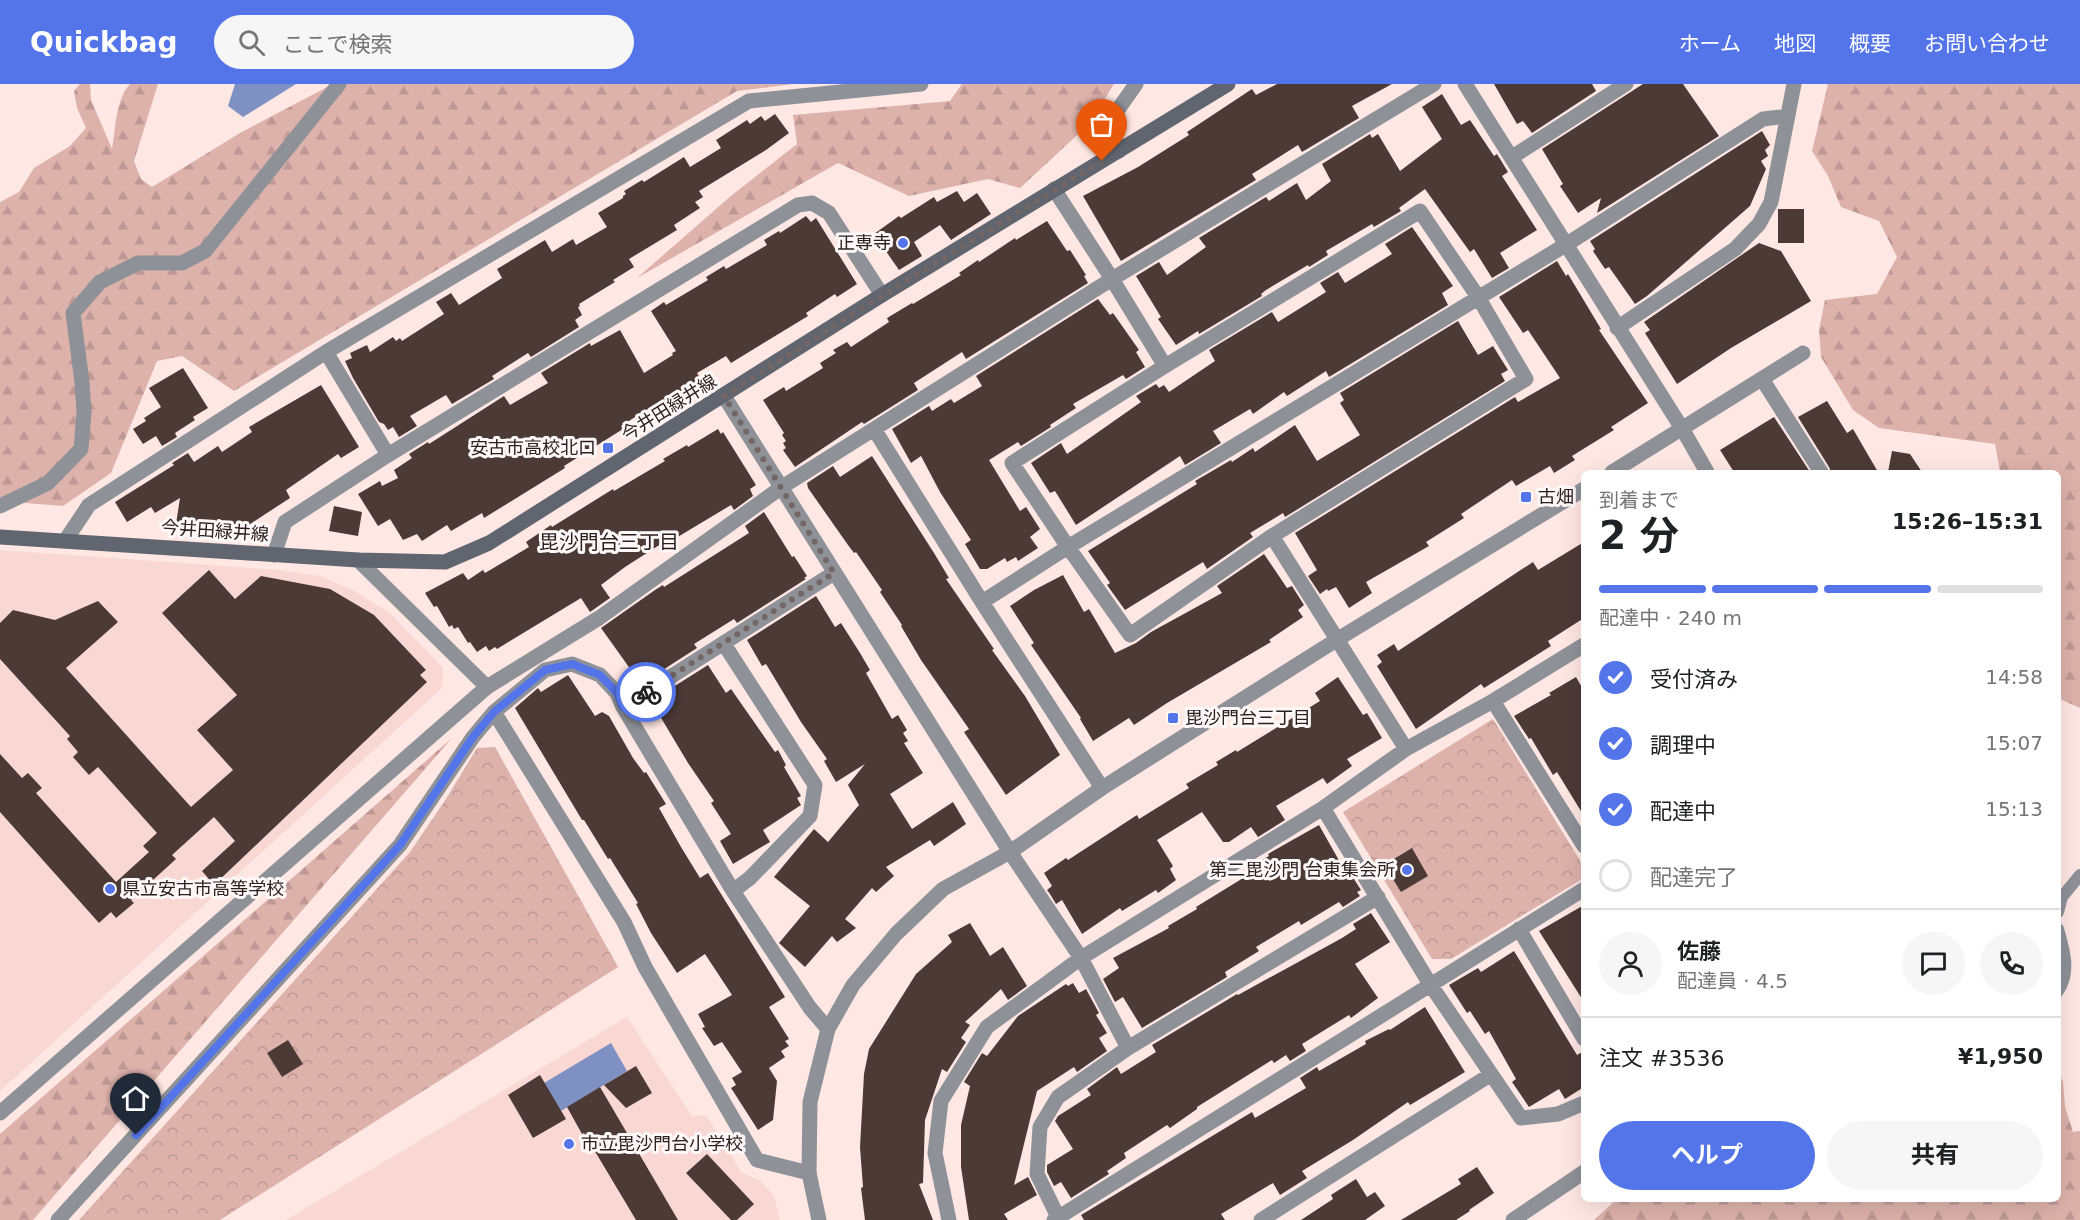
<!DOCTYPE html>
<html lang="ja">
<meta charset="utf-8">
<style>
body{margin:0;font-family:"DejaVu Sans","Noto Sans JP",sans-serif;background:#f6f6f6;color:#202124;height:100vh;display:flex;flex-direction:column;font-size:22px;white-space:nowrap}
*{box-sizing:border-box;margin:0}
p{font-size:20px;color:#757577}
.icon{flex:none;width:33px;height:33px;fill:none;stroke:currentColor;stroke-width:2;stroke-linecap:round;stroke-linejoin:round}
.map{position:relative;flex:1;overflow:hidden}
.side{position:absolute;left:1581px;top:386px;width:480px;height:732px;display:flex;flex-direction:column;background:#fff;border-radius:9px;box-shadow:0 6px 24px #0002}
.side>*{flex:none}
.pin{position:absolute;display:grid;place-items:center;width:51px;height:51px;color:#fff;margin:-62px -26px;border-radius:50% 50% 50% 0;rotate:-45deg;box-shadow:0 0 6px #0007}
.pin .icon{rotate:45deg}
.courier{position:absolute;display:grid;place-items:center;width:60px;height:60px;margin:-30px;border:4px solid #5475ea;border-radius:50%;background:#fff;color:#222;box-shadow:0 2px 8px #0007}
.overview em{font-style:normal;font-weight:700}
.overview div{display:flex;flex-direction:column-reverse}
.overview{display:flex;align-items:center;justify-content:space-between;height:102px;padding:0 18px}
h1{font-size:39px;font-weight:700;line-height:45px}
.bar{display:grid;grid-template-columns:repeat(4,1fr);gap:9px 6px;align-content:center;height:72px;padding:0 18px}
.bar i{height:8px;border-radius:4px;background:#e0e0e0}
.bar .selected{background:#5475ea}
.bar p{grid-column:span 4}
.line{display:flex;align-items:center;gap:15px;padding:0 18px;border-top:2px solid #e0e0e0}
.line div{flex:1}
.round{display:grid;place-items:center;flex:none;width:63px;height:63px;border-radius:32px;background:#f6f6f6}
ol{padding:0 18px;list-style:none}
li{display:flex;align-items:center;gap:18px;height:66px}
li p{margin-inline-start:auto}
li .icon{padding:6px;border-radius:50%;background:#5475ea;color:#fff;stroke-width:4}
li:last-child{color:#757577}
li i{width:33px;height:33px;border:3px solid #e0e0e0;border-radius:50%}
.button{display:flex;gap:12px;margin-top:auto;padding:12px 18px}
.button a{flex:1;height:69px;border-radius:36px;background:#5475ea;color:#fff;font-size:24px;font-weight:700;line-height:69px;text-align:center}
.button a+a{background:#f6f6f6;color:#202124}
header{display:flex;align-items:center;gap:36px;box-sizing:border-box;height:84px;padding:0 30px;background:#5475ea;color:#fff}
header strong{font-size:28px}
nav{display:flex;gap:33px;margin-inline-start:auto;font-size:21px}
.search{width:420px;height:54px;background:#f6f6f6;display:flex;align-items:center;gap:15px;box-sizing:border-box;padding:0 21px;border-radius:33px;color:#757577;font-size:22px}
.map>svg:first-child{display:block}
</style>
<header>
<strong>Quickbag</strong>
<div class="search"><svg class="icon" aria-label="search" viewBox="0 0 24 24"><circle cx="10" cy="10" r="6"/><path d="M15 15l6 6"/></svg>ここで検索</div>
<nav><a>ホーム</a><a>地図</a><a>概要</a><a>お問い合わせ</a></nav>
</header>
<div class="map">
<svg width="2080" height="1136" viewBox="0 0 2080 1136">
<defs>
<pattern id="forest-firs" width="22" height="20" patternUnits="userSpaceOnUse" patternTransform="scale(1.5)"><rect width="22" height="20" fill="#ddb2ab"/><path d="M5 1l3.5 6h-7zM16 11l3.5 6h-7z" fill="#be9993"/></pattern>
<pattern id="park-crowns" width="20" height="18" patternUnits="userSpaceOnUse" patternTransform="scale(1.5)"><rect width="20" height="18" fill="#ddb2ab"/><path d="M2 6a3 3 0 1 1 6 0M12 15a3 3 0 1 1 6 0" fill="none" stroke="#be9993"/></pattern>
</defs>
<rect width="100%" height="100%" fill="#ffe7e3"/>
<path fill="#f9d8d3" d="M0,466l279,20 41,6 34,15 37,23 52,54 -1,20 -442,403z
M627,933l65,99 14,-1 36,58 19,8 13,15 6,24h-494z"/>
<path fill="url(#forest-firs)" d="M80,0h10l1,16 21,49c4,-21 3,-48 18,-65h28l-24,77 7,18 11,8 88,-54 93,-49h460l-56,7 -503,300 -52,-35 -25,5 -46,112 -48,33 -63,-5v-299l19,-10 15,-24 36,-22 16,-18 -9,-20 -3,-17z
M962,0h152l-25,40 -69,64 -32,-9 -79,17 -71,-33 -201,115 95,-83 65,-51 -4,-29 157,-14z
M1828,0h252v624l-22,-10v-226h-58l-5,-28 -116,-16 -26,-18 -32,-53 -2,-27 6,-30 52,-6 20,-37 -18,-36 -38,-14 -13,-31 -16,-25z
M452,654l-419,482h-33v-86z
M2058,990l5,7 2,26 8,25 7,-1v89h-486l24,-22h440z"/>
<path fill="url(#park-crowns)" d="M1493,635l91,148v11l-133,81h-19l-89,-147z
M495,663l123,220 -398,253h-141l331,-368 36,-53 31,-51z"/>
<path fill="#7f91c3" d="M235,0h61l-53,33 -15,-11z
M611,959l16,28 -66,40 -17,-28z"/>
<path fill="#4c3a37" d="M1277,0h115l-40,22 7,12 -57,34 -4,-7 -46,29 4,6 -135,81 -38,-65 55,-29 51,-32 -2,-3 65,-43 4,6z
M1494,0h98l4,7 -64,42 -9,-12 -6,3z
M1643,0h40l36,52 -122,77 4,-15 -23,15 -18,-27 3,-2 -21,-35z
M1442,10l19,31 9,-5 24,36 3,-2 11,18 -6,4 35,54 -37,23 9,15 -17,10 -18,-29 -4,3 -45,-63 -26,19 2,3 -27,16 -2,-3 -46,27 2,4 -19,12 -1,-2 -42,25 -5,4 1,2 -63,38 -1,-3 -22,14 -18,-26 3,-2 -25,-41 23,-14 8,13 39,-28 -7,-9 67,-41 3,4 28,-18 9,17 25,-19 -9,-17 48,-30 2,4 6,-4 22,37 42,-32 -20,-32z
M775,30l14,19 -23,17 -67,41 4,6 -8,5 5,6 -26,17 3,5 -48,29 5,8 -21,13 2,2 -36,22 1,2 -2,1 4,8 -7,5 4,7 -48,30 -3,-4 -36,23 2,3 -42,25 -6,-9 -36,21 7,10 -18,11 -6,-10 -5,3 -4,-6 -5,-2 -26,-44 -8,-17 7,-3 -2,-5 17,-8 3,7 23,-15 3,4 4,-3 2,3 42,-27 -8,-12 15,-9 8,12 43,-27 -5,-9 48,-29 7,12 21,-13 3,6 31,-18 -9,-14 25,-15v-2l3,-2 -2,-3 18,-11 2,2 40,-25 6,10 31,-19 -5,-8 31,-20 3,4 11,-8 4,5z
M1762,47l8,14 -5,5 3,6 -7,5 5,8 -16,37 -103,90 -12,8 -26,-37 -4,2 -12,-18 2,-2 -5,-8z
M957,107l7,11 13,-9 14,21 -40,26 -11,-15 -26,17 8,14 -23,14 -25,-36 25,-18 2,2 33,-21 3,5z
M1778,125h26v34h-26z
M806,132l5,6 5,-4 41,66 -20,13 -2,-3 -29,19 2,3 -77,47 -5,-7 -29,17 5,9 -46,26 -2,-3 -33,21 2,3 -59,37 1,2 -81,50 -2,-5 -31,18 -4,-6 -25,16 -5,-7 -14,6 -13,-21 -12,7 -20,-32 22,-13 2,5 16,-8 -4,-8 18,-12 -3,-4 19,-12 1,2 75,-48 6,9 38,-22 -7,-10 49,-30 1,3 29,-16 24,43 29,-18 -1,-2 4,-2 -25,-40 13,-9 2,3 42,-25 -2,-3 18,-11 2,3 41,-24 -3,-5 15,-9 1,2z
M1047,137l20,30 3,-1 16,25 -2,1 4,7 -122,76 -4,-7 -48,31 4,7 -54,34 -2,-2 -67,45 -12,-17 3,-2 -3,-5 3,-2 -4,-6 2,-2 -21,-33 21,-13 2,4 37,-23 -3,-5 16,-10 -3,-3 14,-8 4,5 38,-25 -2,-4 25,-15 1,1 48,-29 -2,-2 19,-13 1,2 36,-24 1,2z
M1412,143l41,59 -11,7 6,12 -119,72 -3,-6 -3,2 -36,23 -3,-4 -31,22 -3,-5 -37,22 8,12 -36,22 -5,-9 -104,69 -21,-34 -5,2 -19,-30 30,-20 6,11 74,-52 -5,-6 20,-12 3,4 5,-3 5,7 46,-31 -6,-11 63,-38 6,10 48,-30 -6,-9 18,-11 7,11 47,-29 -7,-10z
M1759,159l22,8 30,50 -80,47 -54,36 -32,-51 5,-3 -6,-8z
M1557,177l9,15 2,-2 33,55 -2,1 49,73 -37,24 3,3 -42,26 3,4 -21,13 -4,-7 -34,20 -4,-6 -51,34 3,4 -38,24 3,4 -63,36 6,11 -23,15 -13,-21 -8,4 -1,-2 -7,5 -12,-18 9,-6 -22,-37 220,-136 3,5 42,-24 -32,-48 -5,3 -24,-36z
M1098,215l12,16 3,-2 26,37 -3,2 9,15 -19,12 -3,-4 -50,29 3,4 -26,17 1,2 -30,19 -3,-4 -29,18 31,51 6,-4 14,22 -10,8 8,11 -20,13 -2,-4 -9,5 -2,-4 -18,11h-7l-15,-25 6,-4 -31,-48 -19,-36 -10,7 -19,-34 37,-23 3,5 19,-12 3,4 28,-17 -6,-10z
M1458,237l20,34 15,-9 15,24 -7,4 4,7 -220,136 -2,-4 -33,20 3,4 -46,32 -4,-7 -78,48 -18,-25 3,-2 -22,-32 109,-67 -2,-3 36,-21 1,2 21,-14 2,4 40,-27 22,36 43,-26 -20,-32 4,-3 -4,-7z
M183,284l25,40 -15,9 2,3 -20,13 2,4 -15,9 -6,-10 -13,8 -10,-15 13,-8 -2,-3 17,-11 -12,-19z
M321,301l38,62 -18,11 -3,-4 -52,36 4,8 -46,30 -48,-3 -6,2 -14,-3 4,-26 -25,15 -4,-6 -24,15 -12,-20 59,-37 -2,-2 16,-10 6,9 24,-16 4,6 30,-20 -3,-5z
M1827,317l20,32 6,-4 25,43h-47l-2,-5 -31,-50z
M1774,333l36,55h-76l-14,-22z
M718,345l3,5 2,-2 33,53 -6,4 3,7 -19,14 -3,-5 -65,39 -2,-2 -39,25 -24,18 9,13 -20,14 -9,-14 -84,51 -2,-2 -6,4 -3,-5 -9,6 -7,-10 -2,1 -10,-16 -4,2 -2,-4 -3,2 -12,-21 -3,1 -9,-14 38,-20 5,7 15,-10 2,3 44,-26 -3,-5 25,-17 1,2 61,-38 1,2 51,-30 -2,-2 24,-14 1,2z
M1892,367l18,3 12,18h-34z
M872,372l62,97 15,25 -3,1 48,70 -2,1 33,46 35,59 -54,40 -42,-63 5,-3 -48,-69 -20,-34 1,-1 -22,-33 2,-2 -26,-38 -2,1 -6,-8 -40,-57 -1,-5 26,-17 7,11z
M334,422l28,6 -4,24 -29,-5z
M764,428l28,45 2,-1 13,20 -3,2 2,1 -69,44 -3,-4 -40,25 3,4 -56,36 -40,-56 54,-38 8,-5 1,2 85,-54 -4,-7z
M1584,458v76l-36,23 3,5 -67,42 -3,-4 -65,45 -39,-63 5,-4 -5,-7 17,-11 4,7 135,-89 5,8z
M1264,470l23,34 5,-2 12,19 -6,5 5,7 -34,23 2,2 -104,61 -33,22 -5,-7 -36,23 -13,-22 1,-1 -50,-73 3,-2 -24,-37 24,-16 29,-15 21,37 5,-3 26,44 21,-10 15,-11 71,-39 -5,-7z
M209,486l26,29 26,-23 69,13 44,26 52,55 -6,5 7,7 -213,203 -12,-14 33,-30 -21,-24 -42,38 4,4 -45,41 3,3 -18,15 -5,-6 -12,11 -99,-111v-58l22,24 6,-5 14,15 -6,5 80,89 33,-30 -6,-6 14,-13 -59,-66 -9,8 -16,-18 5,-5 -11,-13 3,-3 -70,-77v-36l13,-13 42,10 43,-19 20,21 -52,46 125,139 42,-37 -36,-40 40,-35 -75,-82z
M816,512l19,31 6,-4 19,30 10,17 -4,3 26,46 6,-4 9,15 -4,3 5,8 -4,2 19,30 -33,21 22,35 41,-27 13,22 -32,22 -4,-6 -44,27 8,9 -18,16 -4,-4 -27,31 11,9 -19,14 -5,-6 -27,31 -26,-24 31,-37 -36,-29 40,-48 14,13 31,-37 -11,-20 17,-21 -29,18 -12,-21 3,-2 -26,-37 -35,-58 -4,2 -15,-26z
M708,581l18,28 5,-4 44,63 3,-2 8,15 -2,2 17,29 -4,2 4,7 -38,25 7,12 -37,22 -13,-23 11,-7 -20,-31 3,-2 -26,-38 -37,-62z
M568,591l27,41 7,-4 7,4 24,42 11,15 2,-1 20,32 -7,4 22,39 19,31 8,-5 77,124 -16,10 20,32 -4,2 4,5 -8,5 4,6 -16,11 8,13 -4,39 -15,10 -27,-42 5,-3 -4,-7 10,-6 -20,-30 -8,4 -12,-18 3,-1 -7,-13 34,-19 -27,-41 -28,19 -26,-40 -15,-29 2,-1 -28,-45 -2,1 -24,-39h-2l-67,-112 23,-20 3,4z
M1338,593l25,38 4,-2 15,25 -35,21 5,7 -25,18 -4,-6 -47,28 9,14 -27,17 -7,-10 -22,15h-6l-21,-30 -45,28 16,26 -3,3 6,11 -18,13 -2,-3 -34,21 -2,-3 -38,26 -20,-34 -6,4 -6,-10 -3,-4 5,-4 -8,-13 22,-15 2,2 69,-45 2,4 50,-31 -3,-4 32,-19 -2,-3 20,-12 1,2 83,-51 -5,-8z
M1576,593l8,14v125l-27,-44 -4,3 -22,-37 -2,1 -15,-23 37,-21 -2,-2z
M1319,741l22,39 2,-2 18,28 -4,2 3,4 -17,11 -4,-5 -38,23 -2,-4 -43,26 3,4 -34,21 2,5 -85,51 -19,-31 -8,5 -12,-23 16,-11 -6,-10 56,-30 -1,-2 29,-17 -1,-2 65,-40 -3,-5 11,-6 -1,-2z
M1412,764l16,28 -27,16 -17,-27z
M1584,821v97l-45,-71z
M1371,829l19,29 -35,22 23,34 -27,20 -2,-3 -47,29 4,7 -16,10 -4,-6 -12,8 -2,-3 -75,47v2l-27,19 -3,-3 -43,28 2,5 -19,13 2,3 -38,24 -10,-16 -7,4 -7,-14v-7l26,-16 -18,-28 3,-5 33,-21 -4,-6 30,-22 4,7 35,-22 -4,-7 85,-51 1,1 104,-57 14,-9 -3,-5z
M970,839l20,33 13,-9 24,39 -19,14 -7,-11 -36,33 5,3 -9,13 5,4 -19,30 -5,-3 -17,51 -2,63 -4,1 14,36h-68l-4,-32 2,-1 -3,-40 4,-73 5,-25 47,-75 36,-32 -4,-7z
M1514,867l63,104 7,-4v36l-19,12 -6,-10 -30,18 -17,-25 4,-3 -27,-48 -4,3 -15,-23 -3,2 -18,-28 29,-17 3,4z
M1073,899l6,10 7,-4 13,24 -3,2 11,18 -8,5 8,13 -30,21 -3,-5 -37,24 -23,94 14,-8 9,18 -33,19 4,6h-39l-8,-53v-42l9,-39 -6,-4 18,-29 5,3 31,-40 48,-32 2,2z
M1425,923l40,65 -55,33 -2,-3 -55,38 -51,31 5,7 -27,17 -7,-12 -52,31 4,6h-141l-3,-5 171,-103 3,6 51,-30 -6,-10 17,-11 2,4 47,-27 -1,-3 24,-12 1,1z
M288,956l15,24 -21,13 -15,-24z
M636,982l16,27 -26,15 -22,-23z
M540,991l26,44 -33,19 -25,-43z
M600,1003l68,116 10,17h-42l-52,-87 -2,1 -15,-27z
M707,1070l47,50 -17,16h-6l-45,-47z
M1477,1083l17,26 -25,17 1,1 -14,9h-55l60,-36 -3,-5z
M1356,1095l11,18 8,-5 10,14 -20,14h-64l32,-21 -2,-4z"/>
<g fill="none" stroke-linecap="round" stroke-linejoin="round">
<path stroke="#8e9198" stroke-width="12" d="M2058,828l4,-15 18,-22
M2058,845c6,21 13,43 0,62"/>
<path stroke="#8e9198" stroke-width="15" d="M1119,67l-9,-30 26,-37
M1512,73l114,-73
M1054,105l58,90 53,87
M1420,127l58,86 48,82 -254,157 -142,99 -62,-88 -56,-84 153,-97z
M1617,244l118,-79 24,-25 12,-22 23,-118
M326,268l62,103
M1762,295l59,93
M874,345l108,173 120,186
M1683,346l24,42
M0,422l48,-23 33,-34 3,-37 -2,-30 -9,-69 27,-31 38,-19h44l23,-12 134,-167
M1272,452l134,213
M65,457l24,-36 237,-153 423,-251 172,-17
M274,471l11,-33 103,-67 410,-250 14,-2 17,10 53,82
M358,476l129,127
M982,518l86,-55 499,-303 196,-125 25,-3
M724,560l91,141 -5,31 -60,62 -17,13
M1493,617l91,145
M623,623l211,-134
M494,628l130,210 21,45 112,193 52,13
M1323,724l107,176 91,134 37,-4 26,-11
M1010,768l71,106 47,90 -70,49 -18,30 -3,47 21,43
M1519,845l65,110
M1128,964l250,-151
M0,1029l487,-426 112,-69 183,-131 330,-208 322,-195
M58,1136l342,-375 73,-108 21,-25 51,-42 27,-6 28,11 17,18 6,14 110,184 77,117 18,21
M949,1136l-14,-67 6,-52 46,-74 94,-69 242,-150 83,-59 87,-48 91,-56
M1054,1136l530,-331
M1261,1136l229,-145
M1513,1136l71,-48"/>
<path stroke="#8e9198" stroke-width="15" d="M1465,0l218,346
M724,312l286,456
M1612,388l191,-119
M819,1136l-10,-47 1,-71 18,-73 25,-44 43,-51 47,-45 67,-37 92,-64 236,-149 246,-150"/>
<path stroke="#616570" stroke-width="15" d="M0,453l358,23 87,2 44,-19 393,-248 346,-211"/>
</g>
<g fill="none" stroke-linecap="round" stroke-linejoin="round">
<path stroke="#746664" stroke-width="6" stroke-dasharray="0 10.8" d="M646,608l188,-119 -110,-177 158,-100 220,-135"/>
<path stroke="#5475ea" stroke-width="8" d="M136,1051l264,-290 73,-108 21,-25 51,-42 27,-6 28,11 17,18 6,14 23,-15"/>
</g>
<g fill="#5475ea" stroke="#fef9f8" stroke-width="2">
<circle cx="903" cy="159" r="6"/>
<rect x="602" y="358" width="12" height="12" rx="3"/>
<rect x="1520" y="407" width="12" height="12" rx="3"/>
<rect x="1167" y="628" width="12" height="12" rx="3"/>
<circle cx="1407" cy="786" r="6"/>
<circle cx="110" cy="805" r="6"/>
<circle cx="569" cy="1060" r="6"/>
</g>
<g text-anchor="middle" stroke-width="6" stroke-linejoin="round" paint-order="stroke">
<g font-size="18" fill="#29201f" stroke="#fef9f8" text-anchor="start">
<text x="891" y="165" text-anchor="end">正専寺</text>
<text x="596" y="370" text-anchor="end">安古市高校北口</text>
<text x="1538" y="419">古畑</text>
<text x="1185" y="640">毘沙門台三丁目</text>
<text x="1395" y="792" text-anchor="end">第二毘沙門 台東集会所</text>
<text x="122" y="811">県立安古市高等学校</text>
<text x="581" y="1066">市立毘沙門台小学校</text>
</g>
<g font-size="18" fill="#29201f" stroke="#fef9f8">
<text transform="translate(669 324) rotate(-32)" y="6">今井田緑井線</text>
<text transform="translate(215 447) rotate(4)" y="6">今井田緑井線</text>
</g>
<g font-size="20" fill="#29201f" stroke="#fef9f8">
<text x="609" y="465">毘沙門台三丁目</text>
</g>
</g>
</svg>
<div class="pin" style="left:1102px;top:77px;background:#ea580c"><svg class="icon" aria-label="bag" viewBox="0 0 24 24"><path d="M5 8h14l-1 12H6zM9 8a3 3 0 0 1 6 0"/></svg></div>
<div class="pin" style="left:136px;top:1051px;background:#1f2937"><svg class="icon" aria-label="home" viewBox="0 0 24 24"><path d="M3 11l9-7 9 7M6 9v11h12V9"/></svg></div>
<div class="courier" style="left:646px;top:608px"><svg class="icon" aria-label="bike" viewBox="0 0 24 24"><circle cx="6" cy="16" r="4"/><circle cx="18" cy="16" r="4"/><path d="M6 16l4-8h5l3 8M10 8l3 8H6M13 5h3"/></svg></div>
<section class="side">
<div class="overview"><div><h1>2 分</h1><p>到着まで</p></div><em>15:26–15:31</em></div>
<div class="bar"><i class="selected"></i><i class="selected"></i><i class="selected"></i><i></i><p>配達中 · 240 m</p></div>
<ol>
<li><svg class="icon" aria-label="check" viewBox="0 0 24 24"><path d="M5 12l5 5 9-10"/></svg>受付済み<p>14:58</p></li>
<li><svg class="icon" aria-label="check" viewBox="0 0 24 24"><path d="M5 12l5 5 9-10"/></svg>調理中<p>15:07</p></li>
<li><svg class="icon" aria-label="check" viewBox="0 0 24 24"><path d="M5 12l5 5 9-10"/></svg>配達中<p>15:13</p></li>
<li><i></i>配達完了</li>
</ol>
<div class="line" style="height:108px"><a class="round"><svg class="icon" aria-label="person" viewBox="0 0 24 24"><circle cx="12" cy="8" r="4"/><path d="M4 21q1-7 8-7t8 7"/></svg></a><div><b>佐藤</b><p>配達員 · 4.5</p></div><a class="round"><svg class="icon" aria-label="chat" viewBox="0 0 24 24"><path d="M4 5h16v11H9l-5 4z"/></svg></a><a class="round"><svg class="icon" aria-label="phone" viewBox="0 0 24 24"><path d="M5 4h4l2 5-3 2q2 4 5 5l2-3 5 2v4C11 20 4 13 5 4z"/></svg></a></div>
<div class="line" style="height:78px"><div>注文 #3536</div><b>¥1,950</b></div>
<div class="button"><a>ヘルプ</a><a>共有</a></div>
</section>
</div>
